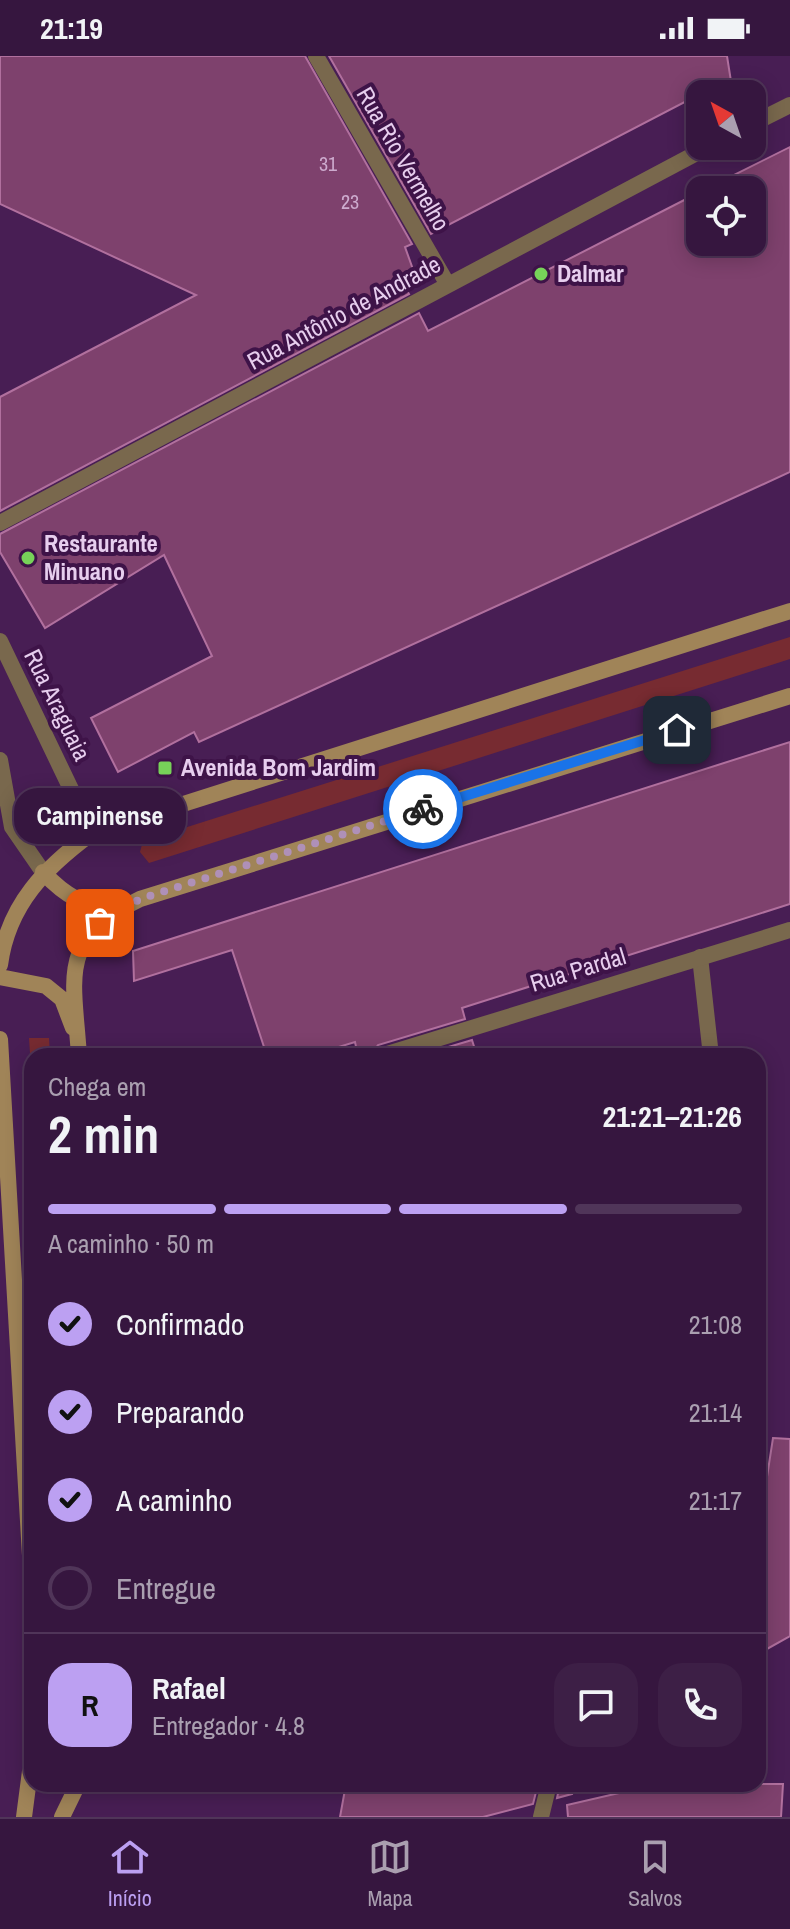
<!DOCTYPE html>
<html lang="pt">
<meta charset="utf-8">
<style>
body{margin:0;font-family:"Archivo Narrow",sans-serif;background:#3d1f46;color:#f1f3f6;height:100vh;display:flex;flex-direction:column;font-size:30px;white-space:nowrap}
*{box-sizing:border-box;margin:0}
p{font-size:26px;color:#aa9fb0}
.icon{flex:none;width:44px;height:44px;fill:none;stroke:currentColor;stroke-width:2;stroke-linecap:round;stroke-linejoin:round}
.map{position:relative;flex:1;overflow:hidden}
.side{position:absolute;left:24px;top:992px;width:742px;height:744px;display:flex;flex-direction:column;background:#36163f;border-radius:24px;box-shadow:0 4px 20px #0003,0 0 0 2px #503559}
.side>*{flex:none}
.needle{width:52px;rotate:320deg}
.tools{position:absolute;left:686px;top:24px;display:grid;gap:16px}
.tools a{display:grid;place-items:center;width:80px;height:80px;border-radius:16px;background:#36163f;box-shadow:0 4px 20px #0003,0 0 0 2px #503559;font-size:40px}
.pin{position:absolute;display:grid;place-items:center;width:68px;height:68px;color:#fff;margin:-34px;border-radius:16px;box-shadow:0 4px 12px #0006}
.courier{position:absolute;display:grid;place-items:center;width:80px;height:80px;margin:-40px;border:6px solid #1a73e8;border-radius:50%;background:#fff;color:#222;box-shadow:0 2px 10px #0007}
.bubble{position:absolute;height:56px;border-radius:24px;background:#36163f;box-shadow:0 4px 20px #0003,0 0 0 2px #503559;font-size:26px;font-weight:700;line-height:56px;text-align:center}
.head em{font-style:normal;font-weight:700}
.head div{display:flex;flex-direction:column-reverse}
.head{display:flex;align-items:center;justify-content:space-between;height:136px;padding:0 24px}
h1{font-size:52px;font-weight:700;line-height:60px}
.bar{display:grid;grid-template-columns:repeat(4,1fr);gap:12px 8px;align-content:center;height:96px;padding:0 24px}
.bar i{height:10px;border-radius:6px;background:#503559}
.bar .selected{background:#bca0f2}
.bar p{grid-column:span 4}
.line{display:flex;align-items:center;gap:20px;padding:0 24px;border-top:2px solid #503559}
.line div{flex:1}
.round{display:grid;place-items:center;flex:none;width:84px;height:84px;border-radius:24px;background:#3d1f46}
ol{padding:0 24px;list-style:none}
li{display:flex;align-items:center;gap:24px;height:88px}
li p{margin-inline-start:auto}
li .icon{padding:8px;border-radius:50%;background:#bca0f2;color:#111;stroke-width:4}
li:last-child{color:#aa9fb0}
li i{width:44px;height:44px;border:4px solid #503559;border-radius:50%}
.status{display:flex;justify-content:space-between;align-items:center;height:56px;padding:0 40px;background:#36163f;direction:ltr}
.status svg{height:22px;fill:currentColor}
.dock{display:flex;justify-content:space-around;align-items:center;height:112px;border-top:2px solid #503559;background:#36163f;font-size:22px;color:#aa9fb0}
.dock a{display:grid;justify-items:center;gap:4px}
.dock .selected{color:#bca0f2}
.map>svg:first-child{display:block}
</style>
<div class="status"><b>21:19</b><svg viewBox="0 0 49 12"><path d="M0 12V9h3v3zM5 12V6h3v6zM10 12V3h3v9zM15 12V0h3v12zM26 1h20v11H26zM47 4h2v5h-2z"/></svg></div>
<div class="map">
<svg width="790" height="1761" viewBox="0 0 790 1761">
<rect width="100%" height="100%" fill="#481e54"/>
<path fill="#772b31" d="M790,581v22l-641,204 -9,-11 3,-11z
M29,982h20l1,18h-18v27z"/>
<path fill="#7e416d" stroke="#b1709e" stroke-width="2" d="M0,0h305l107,188 -7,3 10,28 -9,14 3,5 -409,217v-114l196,-102 -196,-91z
M329,0h398l6,38h-33l-269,140z
M790,91v325l-591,270 -5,-10 -76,40 -27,-54 121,-62 -48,-101 -119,73 -45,-76v-18l419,-221 9,18 272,-139v50h52v-52h-48z
M790,686v162l-328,104 3,11 -87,26 -8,11h-12l-3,-14 -46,14h-42l-35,-106 -98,31 -1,-30z
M472,984l5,16h-59z
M773,1382l17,1v197l-32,18v-119z
M346,1728h192l-5,20 -50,13h-143z
M560,1728h10l2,10 -15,4z
M658,1728h125l-2,33h-213l-1,-12z"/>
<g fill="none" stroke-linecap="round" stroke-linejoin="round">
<path stroke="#79684d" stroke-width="16" d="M700,901l11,99"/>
<path stroke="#79684d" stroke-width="16" d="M316,0l132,229
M752,68l38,-19
M0,467l710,-377
M0,585l92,192
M0,704l12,67 31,45
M381,1000l409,-126
M541,1761l8,-33"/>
<path stroke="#a08458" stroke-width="16" d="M43,816c23,25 42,35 76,37
M0,909c8,-61 46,-98 92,-132l698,-222
M0,921l46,9 16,13 11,29
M0,983l32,551
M79,1000c-5,-79 -22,-117 61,-157l650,-203
M24,1761l8,-61
M62,1761l16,-33"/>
</g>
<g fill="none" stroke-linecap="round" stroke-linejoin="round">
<path stroke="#af90b8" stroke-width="8" stroke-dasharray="0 14.4" d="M100,867l40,-24 283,-90"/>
<path stroke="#1a73e8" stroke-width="10" d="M423,753l254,-79"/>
</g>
<g fill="#77d259" stroke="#3e1348" stroke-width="3">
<circle cx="541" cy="218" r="8"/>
<circle cx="28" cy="502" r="8"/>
<rect x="157" y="704" width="16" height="16" rx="4"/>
</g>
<g text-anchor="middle" stroke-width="8" stroke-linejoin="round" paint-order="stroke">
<g font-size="20" fill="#cdabce">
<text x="328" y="115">31</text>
<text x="350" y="153">23</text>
</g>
<g font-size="24" fill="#e7ceee" stroke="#3e1348">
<text transform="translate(403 103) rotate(60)" y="8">Rua Rio Vermelho</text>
<text transform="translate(344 257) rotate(-28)" y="8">Rua Antônio de Andrade</text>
<text transform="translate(57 649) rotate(64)" y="8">Rua Araguaia</text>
<text transform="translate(578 914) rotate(-17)" y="8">Rua Pardal</text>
</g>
<g font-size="24" font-weight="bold" fill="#e7ceee" stroke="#3e1348" text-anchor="start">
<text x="557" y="226">Dalmar</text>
<text x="44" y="496">Restaurante<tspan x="44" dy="28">Minuano</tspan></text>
<text x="181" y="720">Avenida Bom Jardim</text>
</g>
</g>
</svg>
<div class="tools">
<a><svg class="needle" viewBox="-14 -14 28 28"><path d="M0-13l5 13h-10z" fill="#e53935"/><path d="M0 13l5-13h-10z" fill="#aa9fb0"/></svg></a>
<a><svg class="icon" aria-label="locate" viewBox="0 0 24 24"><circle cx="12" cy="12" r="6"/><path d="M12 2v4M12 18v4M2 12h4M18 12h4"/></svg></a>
</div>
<div class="pin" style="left:100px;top:867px;background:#ea580c"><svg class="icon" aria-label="bag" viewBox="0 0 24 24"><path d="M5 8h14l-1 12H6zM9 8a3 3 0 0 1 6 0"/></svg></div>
<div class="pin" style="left:677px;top:674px;background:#1f2937"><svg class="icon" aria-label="home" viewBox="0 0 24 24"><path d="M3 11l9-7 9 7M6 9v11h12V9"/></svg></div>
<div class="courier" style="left:423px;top:753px"><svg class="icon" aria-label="bike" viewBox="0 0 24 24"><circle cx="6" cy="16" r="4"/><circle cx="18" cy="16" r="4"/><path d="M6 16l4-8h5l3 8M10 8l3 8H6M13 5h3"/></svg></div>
<div class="bubble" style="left:14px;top:732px;width:172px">Campinense</div>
<section class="side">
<div class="head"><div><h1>2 min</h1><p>Chega em</p></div><em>21:21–21:26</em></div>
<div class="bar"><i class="selected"></i><i class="selected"></i><i class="selected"></i><i></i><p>A caminho · 50 m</p></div>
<ol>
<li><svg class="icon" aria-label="check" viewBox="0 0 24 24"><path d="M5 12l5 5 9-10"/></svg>Confirmado<p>21:08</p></li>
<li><svg class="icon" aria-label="check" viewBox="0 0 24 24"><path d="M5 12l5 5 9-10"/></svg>Preparando<p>21:14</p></li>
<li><svg class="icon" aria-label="check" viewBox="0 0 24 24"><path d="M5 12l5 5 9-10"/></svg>A caminho<p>21:17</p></li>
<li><i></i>Entregue</li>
</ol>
<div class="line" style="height:144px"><b class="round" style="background:#bca0f2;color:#111">R</b><div><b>Rafael</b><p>Entregador · 4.8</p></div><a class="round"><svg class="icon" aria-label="chat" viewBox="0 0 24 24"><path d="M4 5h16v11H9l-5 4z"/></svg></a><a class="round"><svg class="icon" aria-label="phone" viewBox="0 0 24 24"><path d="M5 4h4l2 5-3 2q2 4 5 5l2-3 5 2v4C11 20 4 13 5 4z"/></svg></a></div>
</section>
</div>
<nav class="dock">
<a class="selected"><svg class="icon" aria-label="home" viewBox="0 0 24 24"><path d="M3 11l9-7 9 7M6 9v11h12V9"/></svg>Início</a>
<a><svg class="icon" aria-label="map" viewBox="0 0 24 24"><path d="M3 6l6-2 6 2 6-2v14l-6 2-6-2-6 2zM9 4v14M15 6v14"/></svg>Mapa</a>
<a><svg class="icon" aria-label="saved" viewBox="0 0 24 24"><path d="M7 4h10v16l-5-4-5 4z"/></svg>Salvos</a>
</nav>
